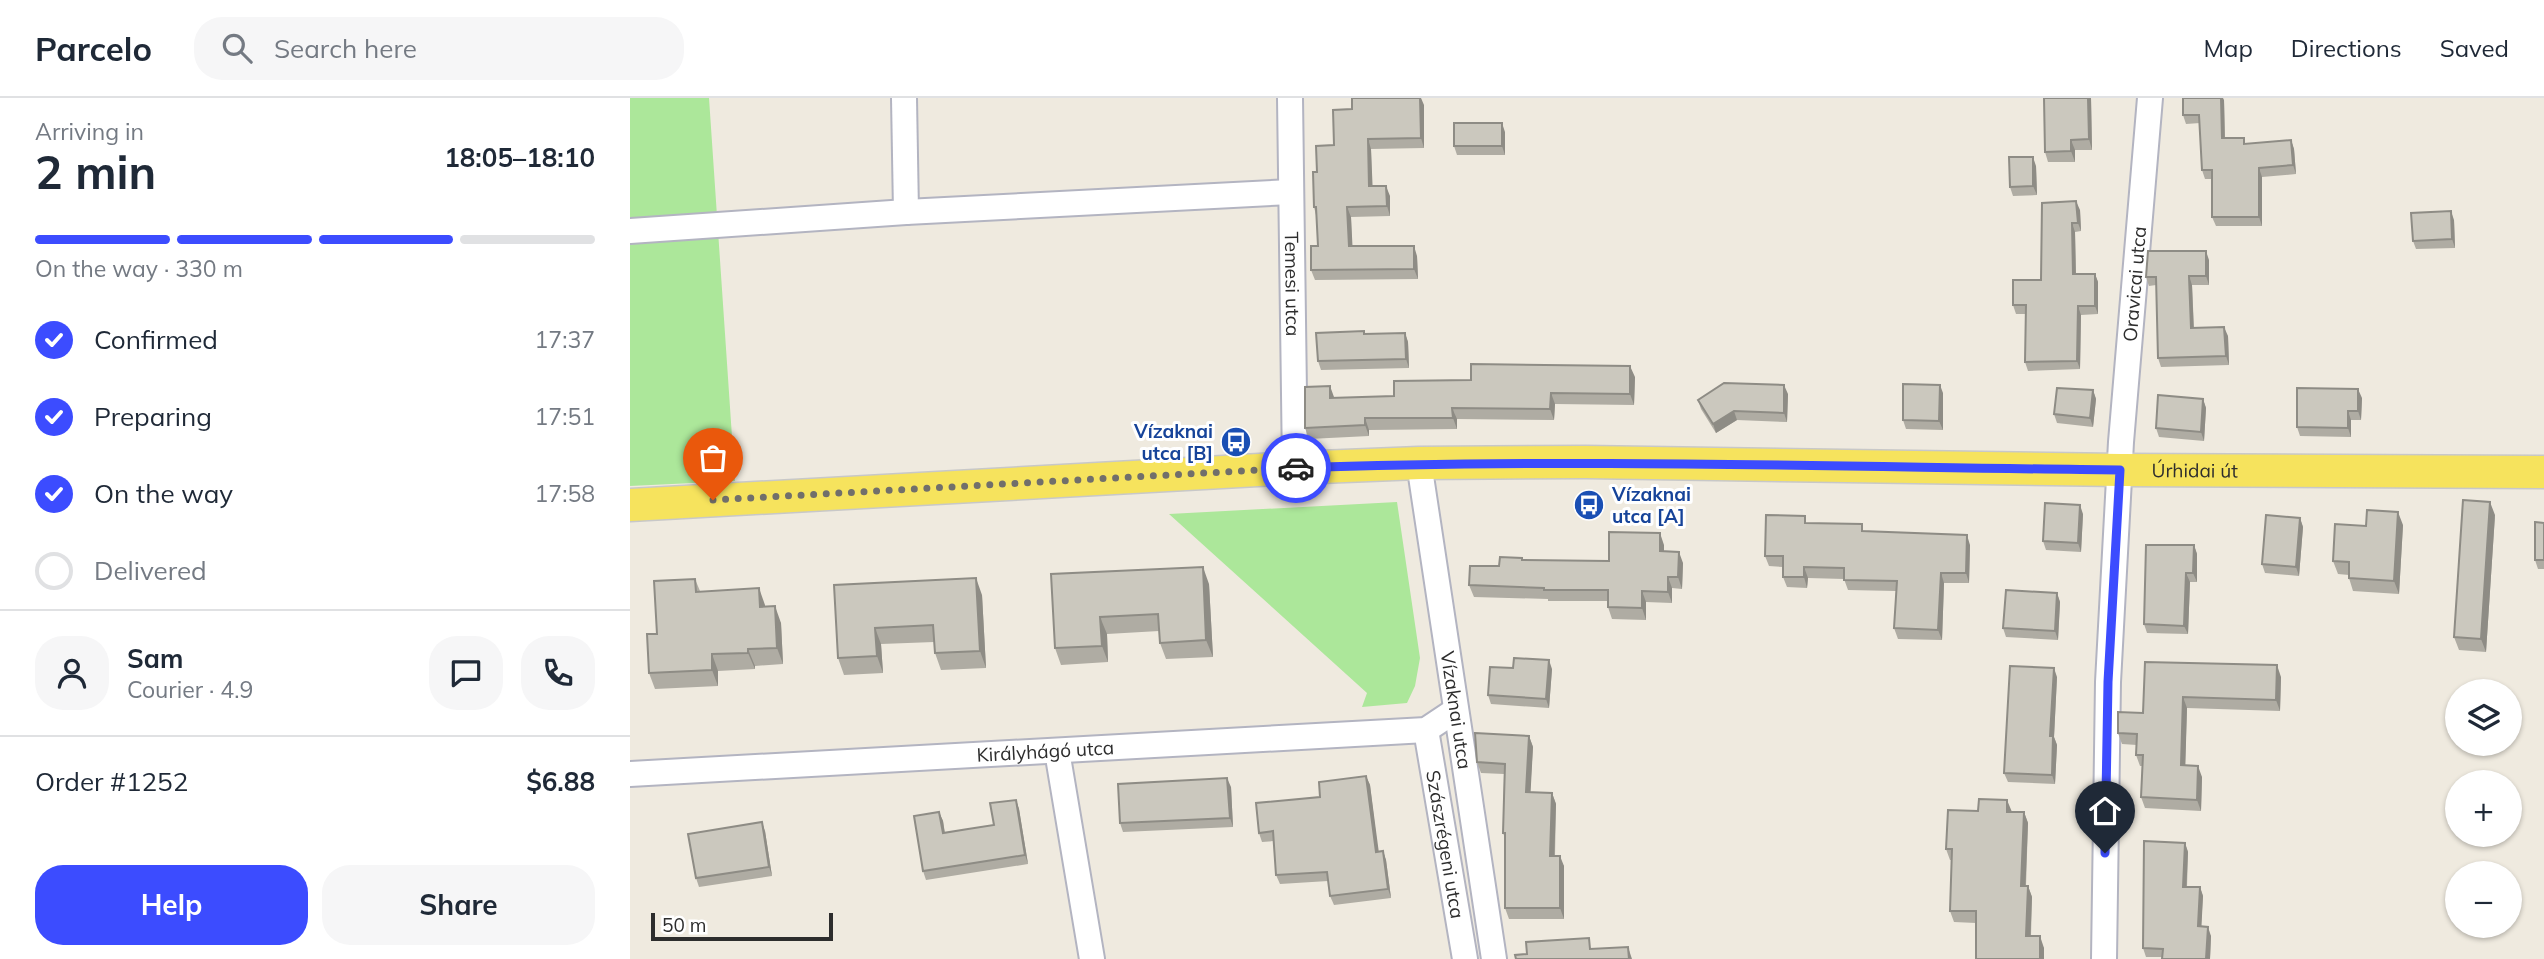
<!DOCTYPE html>
<meta charset="utf-8">
<style>
body{margin:0;font-family:Mulish,sans-serif;background:#f6f6f7;color:#1f2937;height:100vh;display:flex;flex-direction:column;font-size:26px;white-space:nowrap}
*{box-sizing:border-box;margin:0}
p{font-size:23px;color:#747a83}
.icon{flex:none;width:38px;height:38px;fill:none;stroke:currentColor;stroke-width:2;stroke-linecap:round;stroke-linejoin:round}
.map{position:relative;flex:1;overflow:hidden}
.side{display:flex;flex-direction:column;background:#fff;width:630px}
.side>*{flex:none}
.tools{position:absolute;left:1815px;top:581px;display:grid;gap:14px}
.tools a{display:grid;place-items:center;width:77px;height:77px;border-radius:50%;background:#fff;box-shadow:0 2px 5px #0004;font-size:35px}
.scale{position:absolute;left:21px;bottom:18px;width:182px;box-sizing:border-box;padding-left:7px;border:4px solid #2d2d2d;border-top:0;font-size:19px;line-height:24px;white-space:nowrap;color:#2d2d2d;-webkit-text-stroke:5px #fff;paint-order:stroke}
.pin{position:absolute;display:grid;place-items:center;width:60px;height:60px;color:#fff;margin:-72px -30px;border-radius:50% 50% 50% 0;rotate:-45deg;box-shadow:0 0 7px #0007}
.pin .icon{rotate:45deg}
.courier{position:absolute;display:grid;place-items:center;width:70px;height:70px;margin:-35px;border:5px solid #3c4cff;border-radius:50%;background:#fff;color:#222;box-shadow:0 2px 9px #0007}
.headline em{font-style:normal;font-weight:700}
.headline div{display:flex;flex-direction:column-reverse}
.headline{display:flex;align-items:center;justify-content:space-between;height:119px;padding:0 35px}
h1{font-size:46px;font-weight:700;line-height:52px}
.bar{display:grid;grid-template-columns:repeat(4,1fr);gap:10px 7px;align-content:center;height:84px;padding:0 35px}
.bar i{height:9px;border-radius:5px;background:#e0e1e3}
.bar .active{background:#3c4cff}
.bar p{grid-column:span 4}
.line{display:flex;align-items:center;gap:18px;padding:0 35px;border-top:2px solid #e0e1e3}
.line div{flex:1}
.round{display:grid;place-items:center;flex:none;width:74px;height:74px;border-radius:28px;background:#f6f6f7}
ol{padding:0 35px;list-style:none}
li{display:flex;align-items:center;gap:21px;height:77px}
li p{margin-inline-start:auto}
li .icon{padding:7px;border-radius:50%;background:#3c4cff;color:#fff;stroke-width:4}
li:last-child{color:#747a83}
li i{width:38px;height:38px;border:4px solid #e0e1e3;border-radius:50%}
.primary-button{display:flex;gap:14px;margin-top:auto;padding:14px 35px}
.primary-button a{flex:1;height:80px;border-radius:28px;background:#3c4cff;color:#fff;font-size:28px;font-weight:700;line-height:80px;text-align:center}
.primary-button a+a{background:#f6f6f7;color:#1f2937}
header{display:flex;align-items:center;gap:42px;box-sizing:border-box;height:98px;padding:0 35px;background:#fff;border-bottom:2px solid #e0e1e3}
header strong{font-size:33px}
nav{display:flex;gap:38px;margin-inline-start:auto;font-size:24px}
.search{width:490px;height:63px;background:#f6f6f7;display:flex;align-items:center;gap:18px;box-sizing:border-box;padding:0 24px;border-radius:28px;color:#747a83;font-size:26px}
main{display:flex;flex:1;min-height:0}
.map>svg:first-child{display:block}
</style>
<header>
<strong>Parcelo</strong>
<div class="search"><svg class="icon" aria-label="search" viewBox="0 0 24 24"><circle cx="10" cy="10" r="6"/><path d="M15 15l6 6"/></svg>Search here</div>
<nav><a>Map</a><a>Directions</a><a>Saved</a></nav>
</header>
<main>
<section class="side">
<div class="headline"><div><h1>2 min</h1><p>Arriving in</p></div><em>18:05–18:10</em></div>
<div class="bar"><i class="active"></i><i class="active"></i><i class="active"></i><i></i><p>On the way · 330 m</p></div>
<ol>
<li><svg class="icon" aria-label="check" viewBox="0 0 24 24"><path d="M5 12l5 5 9-10"/></svg>Confirmed<p>17:37</p></li>
<li><svg class="icon" aria-label="check" viewBox="0 0 24 24"><path d="M5 12l5 5 9-10"/></svg>Preparing<p>17:51</p></li>
<li><svg class="icon" aria-label="check" viewBox="0 0 24 24"><path d="M5 12l5 5 9-10"/></svg>On the way<p>17:58</p></li>
<li><i></i>Delivered</li>
</ol>
<div class="line" style="height:126px"><a class="round"><svg class="icon" aria-label="person" viewBox="0 0 24 24"><circle cx="12" cy="8" r="4"/><path d="M4 21q1-7 8-7t8 7"/></svg></a><div><b>Sam</b><p>Courier · 4.9</p></div><a class="round"><svg class="icon" aria-label="chat" viewBox="0 0 24 24"><path d="M4 5h16v11H9l-5 4z"/></svg></a><a class="round"><svg class="icon" aria-label="phone" viewBox="0 0 24 24"><path d="M5 4h4l2 5-3 2q2 4 5 5l2-3 5 2v4C11 20 4 13 5 4z"/></svg></a></div>
<div class="line" style="height:91px"><div>Order #1252</div><b>$6.88</b></div>
<div class="primary-button"><a>Help</a><a>Share</a></div>
</section>
<div class="map">
<svg width="1914" height="861" viewBox="0 0 1914 861">
<rect width="100%" height="100%" fill="#efeadf"/>
<path fill="#ace79a" d="M0,0h79l26,383 -105,5z
M767,404l23,156 -5,28 -8,17 -45,4 5,-14 -198,-179z"/>
<g fill="none" stroke-linecap="round" stroke-linejoin="round">
<g stroke="#b3b4c1" stroke-width="28">
<g id="minor">
<path d="M274,0l2,114"/>
<path id="s1" d="M660,0l5,370"/>
<path d="M0,133l276,-19 385,-20"/>
<path id="s2" d="M789,365l75,496"/>
<path id="s3" d="M796,632l39,229"/>
<path d="M427,653l35,208"/>
<path id="s4" d="M0,676l796,-44 30,-20"/>
<path id="s5" d="M1474,861l4,-277 13,-240 29,-344"/>
</g>
</g>
<g stroke="#c8c8c8" stroke-width="35">
<g id="major">
<path id="s6" d="M0,407l665,-37 124,-5 167,-1 534,8 424,2"/>
</g>
</g>
<use href="#minor" stroke="#fff" stroke-width="24"/>
<use href="#major" stroke="#f6e35d" stroke-width="32"/>
</g>
<path fill="#afaca3" d="M1461,0l1,52h-17v12h-27l-3,-10z
M1594,2l1,38 21,6 45,-4 3,9 2,25 -34,3v49h-46l-4,-9v-38h-7l-3,-9 -2,-47 -14,1 -3,-9z
M794,7v43l-53,1 1,37 18,10v20l-39,1 1,29 65,10 1,23 -103,1 -4,-10 7,-24 -2,-31 -2,-8 3,-35 17,-27 18,-36z
M875,34v23h-48l-3,-9z
M1406,68l1,29 -24,1 -3,-9z
M1450,112l1,21 -6,1 1,42h19l3,8v32l-17,1 -1,54 -52,2 -3,-9 1,-48h-10l-3,-9 28,-25z
M1824,122l1,28 -39,1 -3,-8z
M1579,162v25h-17l2,43 34,8 1,29 -68,2 -3,-9 -2,-73 -7,1 -3,-9z
M734,233l1,3 40,-1 3,9 1,26 -88,2 -3,-9z
M1005,279l-1,28 -79,-1 -1,16 -97,-1v10l-88,1v6l-60,3 -4,-11 29,-30 60,-2z
M1463,292l3,9 -3,28 -36,-4 -3,-9z
M1313,295v37l-37,-1 -3,-9z
M1158,296l-1,28 -50,-2 -21,13 -15,-24 -3,-9z
M1732,300l-1,22h-10v17l-51,-1 -3,-9z
M1573,301l3,9 -2,33 -45,-4 -3,-9z
M1453,416l-2,38 -35,-2 -3,-9z
M1865,417l-9,137 -27,-2 -5,-13z
M1670,420l3,9 -4,49 -34,-3 -3,-9z
M1178,425l162,22 -1,38h-25l-2,57 -44,-1 -4,-11 2,-37 -48,-1 -4,-11 -36,-1 -1,10 -20,-1 -4,-10v-10l-14,-1 -4,-10z
M1914,425v46h-6l-3,-9z
M1773,427l-4,69 -46,-3 -4,-13v-3l-11,-1 -5,-13 33,-35z
M1034,447v6l19,12 -1,26 -10,-1v15l-26,-1v18l-34,-1 -4,-12v-6h-60v-2l-74,-2 -5,-12 53,-27 1,2 86,1z
M1564,447l3,9v28h-7l-2,52 -41,-1 -3,-9z
M421,476l158,10 4,73 -47,2 -6,-16 -1,-12 -52,3 1,28 -47,3 -6,-17z
M65,481l5,12 65,14v2l16,16 2,41 -28,2v3l-37,2v15l-63,3 -6,-16 8,-39z
M204,487l148,10 4,73 -45,2 -6,-17 -1,-11 -53,2 2,29 -39,2 -6,-17z
M1427,495l3,9 -2,38 -52,-3 -3,-9z
M1515,564l136,15 -1,34 -93,-3 -2,58 17,11 -1,34 -56,-3 -4,-11 1,-31h-2l-4,-11 1,-10 -15,-1 -4,-11 25,-20z
M883,570l39,1 -3,39 -58,-4 -3,-9z
M1427,579l-3,60 3,8 -2,39 -47,-2 -4,-9z
M899,638l4,11 -3,45 22,1 4,11 -1,52 9,10v53h-55l-4,-11v-70l-2,-5 1,-59 -23,-1 -4,-11z
M736,678l4,9 8,67 5,-1 3,9 5,38 -57,7 -4,-9 -2,-15 -48,3 -4,-9 -2,-34 -12,1 -3,-9 61,-36z
M601,689l2,40 -110,5 -3,-9z
M386,702l3,9 9,55 -102,16 -3,-9 16,-59 4,9 2,12 49,-8z
M1382,714h12l4,11 -2,63h2l4,11 -1,39 13,12v11h-68v-36l-22,-1 -4,-11 2,-51h-2l-4,-11z
M135,733l7,45 -73,11 -3,-9z
M1555,745l3,9 -1,35h13l3,9 -2,30 10,10 -1,23h-48v-2h-16l-3,-9z"/>
<path fill="#8e8c85" d="M790,0h1l3,7v43l-3,-10z
M1458,0h3l1,52 -3,-11z
M1591,0h2l1,2 1,47 -3,-9z
M872,25l3,9v23l-3,-9z
M738,41l3,10 2,47 -4,-10z
M1441,42l4,10v12l-4,-11z
M1661,42l3,9 2,25 -3,-9z
M1403,59l3,9 1,29 -4,-9z
M1629,70l3,9v49l-3,-9z
M756,88l4,10v20l-3,-10z
M1446,103l4,9 1,21 -3,-8z
M717,109l4,10 2,39 -4,-10z
M1821,113l3,9 1,28 -3,-9z
M1442,125l3,9 1,50 -3,-8z
M784,148l3,10 1,23 -4,-10z
M1576,153l3,9v25l-3,-9z
M1465,176l3,8v32l-3,-8z
M1559,178l3,9 2,52 -3,-9z
M1448,208l3,9 -1,54 -3,-8z
M1594,229l4,9 1,29 -3,-9z
M775,235l3,9 1,26 -3,-9z
M1000,268l5,11 -1,28 -4,-11z
M1154,287l4,9 -1,28 -3,-9z
M1310,287l3,8v37l-4,-9z
M700,288l4,11 1,13 -5,-12z
M1728,291l4,9 -1,22 -3,-9z
M1463,292l3,9 -3,28 -3,-9z
M921,295l4,11 -1,16 -4,-11z
M1573,301l3,9 -2,33 -3,-9z
M822,310l5,11v10l-4,-11z
M1104,313l3,9 -21,13 -3,-9z
M1718,313l3,9v17l-3,-9z
M735,320l4,12v6l-4,-11z
M1860,404l5,13 -9,137 -5,-13z
M1450,407l3,9 -2,38 -3,-9z
M1768,414l5,13 -4,69 -5,-13z
M1670,420l3,9 -4,49 -3,-9z
M1030,435l4,12v18l-4,-12z
M1337,437l3,10 -1,38 -3,-10z
M1564,447l3,9v28l-4,-9z
M1049,454l4,11 -1,26 -4,-12z
M573,469l6,17 4,73 -7,-17z
M1174,469l4,11 -1,10 -3,-11z
M1311,475l3,10 -2,57 -4,-10z
M1556,475l4,9 -2,52 -4,-8z
M1038,479l4,11v15l-4,-11z
M346,480l6,17 4,73 -6,-17z
M129,490l6,17 1,19 -6,-17z
M1012,493l4,11v18l-4,-12z
M1427,495l3,9 -2,38 -3,-9z
M145,508l6,17 2,41 -6,-16z
M470,519l7,17 1,28 -6,-16z
M245,530l6,16 2,29 -6,-17z
M118,551l7,17v3l-7,-16z
M82,556l6,17v15l-6,-16z
M919,562l3,9 -3,39 -3,-9z
M1647,567l4,12 -1,34 -4,-11z
M1424,570l3,9 -3,60 3,8 -2,39 -3,-9 -2,-39z
M1553,599l4,11 -2,69 -4,-12z
M899,638l4,11 -3,56 -4,-11z
M1568,668l4,11 -1,34 -4,-11z
M736,678l4,9 10,76 -4,-9z
M597,680l4,9 2,40 -3,-9z
M922,695l4,11 -2,62 -4,-10z
M386,702l3,9 9,55 -3,-9z
M1377,702l5,12h-5z
M309,714l4,9 3,21 -3,-9z
M1394,714l4,11 -3,74 -4,-11z
M132,724l3,9 7,45 -3,-9z
M1555,745l3,9 -2,44 -3,-9z
M753,753l3,9 5,38 -3,-9z
M930,758l4,10v53l-4,-11z
M1398,788l4,11 -2,51 -4,-12z
M1570,789l3,9 -2,39 -3,-9z
M1578,829l3,9 -1,23h-4z
M1410,838l4,12v11h-4z
M998,849l4,12h-3z"/>
<path fill="#cbc8be" stroke="#8e8c85" stroke-width="2" d="M722,0h68l1,40 -53,1 1,47h17l1,20 -40,1 2,39h65v23l-103,1v-24h7l-2,-39h-2l-1,-35h4l-1,-26 18,-1 -1,-35 19,-1z
M1414,0h44l1,41 -18,1v11l-26,1z
M1553,0h38l1,40h22v6l47,-4 2,25 -34,3v49h-47v-47h-10l-3,-55h-16z
M824,25h48v23h-48z
M1379,59h24v29l-23,1z
M1446,103l2,22h-6l1,51h22v32h-17l-1,55 -52,1 1,-57h-13v-25h28l1,-77z
M1821,113l1,28 -39,2 -2,-28z
M1518,153h58v25h-17l2,52 33,-1 2,29 -68,2 -2,-81h-10z
M734,233v3l41,-1 1,26 -88,2 -2,-28z
M841,266l159,2v28l-79,-1 -1,16 -98,-1 1,10h-88v7l-60,3v-41l25,-1v12l64,-2v-15l77,-1z
M1094,285l60,2v28l-50,-2 -21,13 -15,-24z
M1273,286l37,1 -1,36 -36,-1z
M1427,290l36,2 -3,28 -36,-4z
M1667,290l61,1v22h-10v17l-51,-1z
M1528,297l45,4 -2,33 -45,-4z
M1833,402l27,2 -9,137 -27,-2z
M1415,405l35,2 -2,38 -35,-2z
M1737,412l31,2 -4,69 -45,-3v-16l-16,-1 2,-37 31,2z
M1136,417l39,1v7l57,1v7l105,4 -1,38h-25l-3,57 -44,-2 3,-47 -53,-1v-12l-40,-1v10h-21v-21h-18z
M1636,417l34,3 -4,49 -34,-3z
M1905,424l9,1v37h-9z
M979,434l51,1v18l19,1 -1,25h-10v15l-26,-1v17l-34,-1v-17h-64v-2l-75,-3 1,-19h29l1,-9 22,1v2l87,1z
M1516,447h48l-1,28h-7l-2,53 -40,-2z
M573,469l3,73 -46,3 -2,-29 -58,3 2,29 -47,2 -4,-74z
M346,480l4,73 -45,2 -2,-28 -58,3 2,28 -39,2 -4,-73z
M65,481l1,13 63,-4 1,19 15,-1 2,42 -29,1v4l-36,1v16l-63,3 -2,-39h10l-3,-53z
M1376,492l51,3 -2,38 -52,-3z
M884,560l35,2 -3,39 -58,-4 2,-28 23,1z
M1515,564l132,3 -1,35 -93,-3 -2,68 17,1 -1,34 -56,-3 2,-42h-7l1,-21 -19,-1v-21l25,1z
M1380,568l44,2 -4,68h3l-1,39 -48,-2z
M845,635l54,3 -3,56 26,1 -2,63h10v52h-55v-75h-2l2,-69 -28,-2z
M736,678l10,76 7,-1 5,38 -58,7 -3,-24 -51,3 -3,-44 -14,2 -3,-30 64,-6 -1,-15z
M597,680l3,40 -110,5 -2,-39z
M1349,701l28,1v12h17l-3,74h7l-2,50h14v23h-64v-48h-26l2,-62h-6l2,-39 30,1z
M386,702l9,55 -102,16 -9,-55 25,-4 4,21 25,-4 26,-4 -4,-22z
M132,724l7,45 -73,11 -8,-44z
M1514,743l41,2 -2,44h17l-2,39 10,1 -2,32h-44l1,-10 -20,-1z
M959,840l1,11 38,-2 1,12h-113l-1,-4 12,-1 -1,-12z"/>
<g fill="none" stroke-linecap="round" stroke-linejoin="round">
<path stroke="#716f6b" stroke-width="7" stroke-dasharray="0 12.6" d="M83,402l583,-32"/>
<path stroke="#3c4cff" stroke-width="9" d="M666,370c275,-10 549,-1 824,2l-12,212 -3,171"/>
</g>
<defs>
<g id="bus-disc" transform="scale(1.575)"><circle r="9.5" fill="#1a4fb4" stroke="#fff"/><path d="M-5-6H5V4H4V6H2V4H-2V6H-4V4H-5ZM-3.5-4V0h7V-4ZM-3.5 1.2v1.5H-2V1.2ZM2 1.2v1.5H3.5V1.2Z" fill="#fff"/></g>
</defs>
<g fill-rule="evenodd">
<use href="#bus-disc" x="606" y="344"/>
<use href="#bus-disc" x="959" y="407"/>
</g>
<g text-anchor="middle" stroke-width="6" stroke-linejoin="round" paint-order="stroke">
<g font-size="19" fill="#2d2d2d" stroke="#fff">
<text dy="7" stroke="none"><textPath href="#s1" startOffset="186">Temesi utca</textPath></text>
<text dy="7" stroke="none"><textPath href="#s5" startOffset="676">Oravicai utca</textPath></text>
<text dy="7" stroke="none"><textPath href="#s6" startOffset="1566">Úrhidai út</textPath></text>
<text dy="7" stroke="none"><textPath href="#s2" startOffset="250">Vízaknai utca</textPath></text>
<text dy="7" stroke="none"><textPath href="#s4" startOffset="416">Királyhágó utca</textPath></text>
<text dy="7" stroke="none"><textPath href="#s3" startOffset="116">Szászrégeni utca</textPath></text>
</g>
<g font-size="19" font-weight="bold" fill="#164399" stroke="#fff" text-anchor="end">
<text x="583" y="340">Vízaknai<tspan x="583" dy="22">utca [B]</tspan></text>
<text x="982" y="403" text-anchor="start">Vízaknai<tspan x="982" dy="22">utca [A]</tspan></text>
</g>
</g>
</svg>
<div class="tools">
<a><svg class="icon" aria-label="layers" viewBox="0 0 24 24"><path d="M12 4l9 5-9 5-9-5zM3 14l9 5 9-5"/></svg></a>
<a>+</a>
<a>−</a>
</div>
<div class="scale">50 m</div>
<div class="pin" style="left:83px;top:402px;background:#ea580c"><svg class="icon" aria-label="bag" viewBox="0 0 24 24"><path d="M5 8h14l-1 12H6zM9 8a3 3 0 0 1 6 0"/></svg></div>
<div class="pin" style="left:1475px;top:755px;background:#1f2937"><svg class="icon" aria-label="home" viewBox="0 0 24 24"><path d="M3 11l9-7 9 7M6 9v11h12V9"/></svg></div>
<div class="courier" style="left:666px;top:370px"><svg class="icon" aria-label="car" viewBox="0 0 24 24"><path d="M5 17H2v-5l4-1 3-4h7l3 4 3 1v5h-3M9 17h6M6 11h13"/><circle cx="7" cy="17" r="2"/><circle cx="17" cy="17" r="2"/></svg></div>
</div>
</main>
